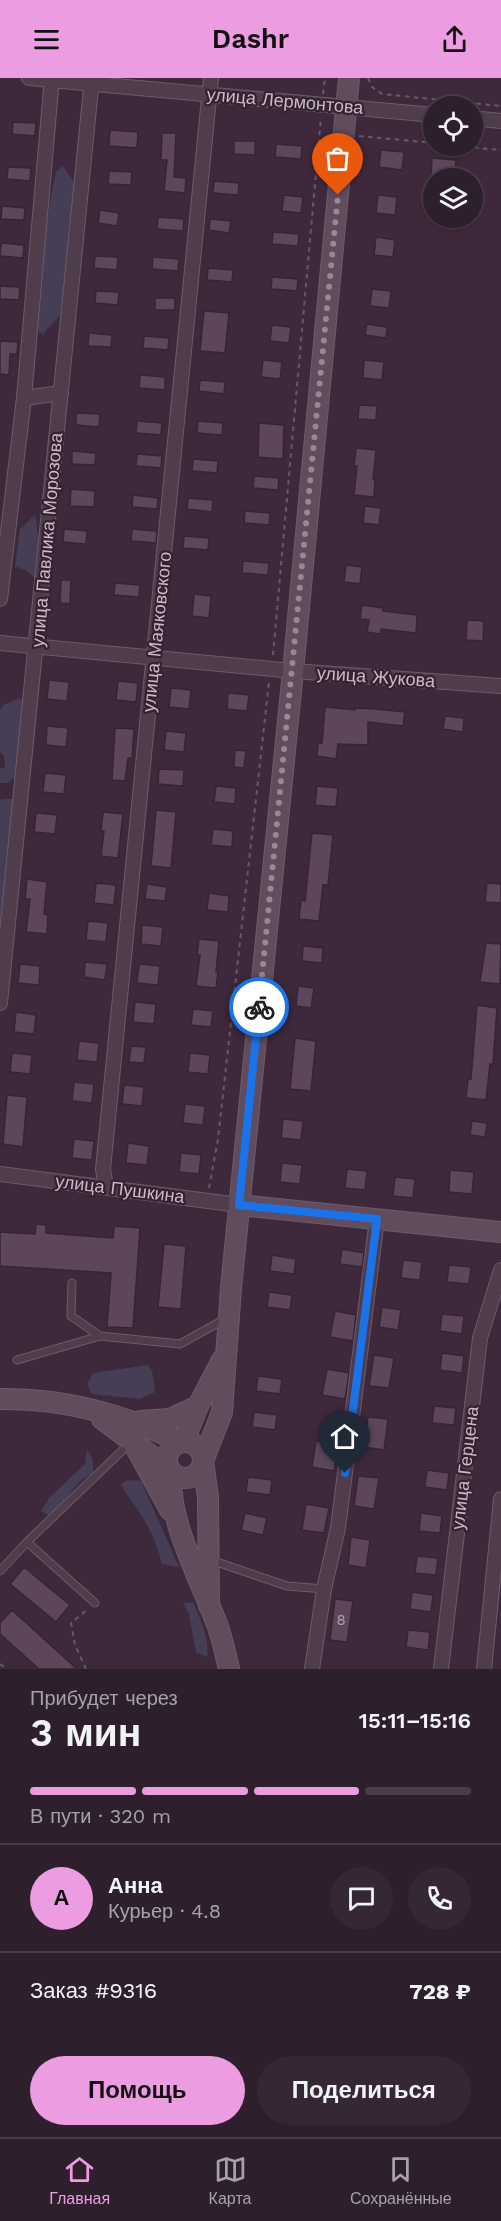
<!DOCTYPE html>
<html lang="ru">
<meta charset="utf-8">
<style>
body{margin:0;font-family:"Work Sans",sans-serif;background:#362735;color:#f1f3f6;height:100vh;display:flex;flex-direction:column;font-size:22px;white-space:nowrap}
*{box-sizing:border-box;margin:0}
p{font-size:20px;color:#a7a2aa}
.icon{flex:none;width:33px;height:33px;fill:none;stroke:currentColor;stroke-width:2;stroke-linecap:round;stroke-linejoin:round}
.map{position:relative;height:1591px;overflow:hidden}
.sheet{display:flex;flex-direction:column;background:#2e1f2d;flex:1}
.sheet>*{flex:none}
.buttons{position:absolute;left:423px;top:18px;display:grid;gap:12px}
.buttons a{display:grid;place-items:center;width:60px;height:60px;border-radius:50%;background:#2e1f2d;box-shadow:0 2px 4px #0004,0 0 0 2px #493d49;font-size:30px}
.pin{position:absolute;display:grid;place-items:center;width:51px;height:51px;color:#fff;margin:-62px -26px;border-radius:50% 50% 50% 0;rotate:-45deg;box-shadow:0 0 6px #0007}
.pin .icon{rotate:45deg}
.courier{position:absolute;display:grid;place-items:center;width:60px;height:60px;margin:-30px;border:4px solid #1a73e8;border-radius:50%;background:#fff;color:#222;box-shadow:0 2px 8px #0007}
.head em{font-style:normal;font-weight:600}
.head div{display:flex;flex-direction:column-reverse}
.head{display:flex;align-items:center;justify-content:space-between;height:102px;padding:0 30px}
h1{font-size:39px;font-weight:600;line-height:45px}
.bar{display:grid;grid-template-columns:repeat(4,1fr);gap:9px 6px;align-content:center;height:72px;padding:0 30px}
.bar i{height:8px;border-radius:4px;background:#493d49}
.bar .current{background:#ec9ce0}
.bar p{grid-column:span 4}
.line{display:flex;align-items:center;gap:15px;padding:0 30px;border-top:2px solid #493d49}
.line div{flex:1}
.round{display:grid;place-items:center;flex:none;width:63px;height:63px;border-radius:32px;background:#362735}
.primary-button{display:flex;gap:12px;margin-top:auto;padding:12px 30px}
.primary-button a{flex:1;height:69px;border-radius:36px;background:#ec9ce0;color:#111;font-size:24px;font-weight:600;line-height:69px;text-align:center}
.primary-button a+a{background:#362735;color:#f1f3f6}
header{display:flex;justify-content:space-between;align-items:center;height:78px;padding:0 30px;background:#ec9ce0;color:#111;font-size:27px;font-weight:600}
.tabs{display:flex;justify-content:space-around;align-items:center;height:84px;border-top:2px solid #493d49;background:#2e1f2d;font-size:16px;color:#a7a2aa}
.tabs a{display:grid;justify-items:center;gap:3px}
.tabs .current{color:#ec9ce0}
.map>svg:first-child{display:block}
</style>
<header><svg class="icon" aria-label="menu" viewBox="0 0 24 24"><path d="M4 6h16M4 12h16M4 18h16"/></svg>Dashr<svg class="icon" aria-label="share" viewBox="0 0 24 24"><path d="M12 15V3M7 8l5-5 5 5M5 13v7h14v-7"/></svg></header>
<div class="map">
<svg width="501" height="1591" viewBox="0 0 501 1591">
<rect width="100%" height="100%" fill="#3e293c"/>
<path fill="#463e54" d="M63,88l13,19 -10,121c-6,13 -16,17 -23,29l-7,-7v-14l14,-114 6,-28z
M35,437c5,21 3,42 0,63l-8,-7 -12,-5 5,-37z
M20,620l6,6 -10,73 -9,6h-7v-15h5l-1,-12 -4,-5v-41l3,-5z
M2,721h12l-14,148v-146z
M148,1287l4,6 3,21 -15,7 -48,-5 -5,-10 6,-11z
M87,1371l6,11v13c-9,5 -16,10 -22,19 -8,10 -9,18 -22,24l-8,-5 8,-13 36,-34z
M128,1402l13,1 38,86 -17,-3c-4,-16 -9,-30 -18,-44 -7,-13 -17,-23 -23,-36z
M193,1524c7,17 17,36 14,55l-11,-5 -7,-38 -6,-11z"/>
<path fill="#5d465b" stroke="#362434" stroke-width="1.5" d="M13,44l23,1 -1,13 -23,-2z
M110,52l28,2 -1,16 -28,-2z
M162,55h14l-2,44 12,1 -1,15 -21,-2 3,-31h-6z
M234,63h21v14l-21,-1z
M276,66l26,2 -1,13 -26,-2z
M381,72l23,2 -2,18 -23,-3z
M432,80l24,2 -2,18 -23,-2z
M8,89l23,1 -1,13 -23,-2z
M109,93l23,1 -1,13 -23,-1z
M214,103l25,2 -1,12 -25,-2z
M284,117l19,2 -2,16 -19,-2z
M378,117l19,2 -2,18 -19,-2z
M2,128l23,2 -1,12 -23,-1z
M100,132l19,3 -2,13 -19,-3z
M158,139l26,2 -1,12 -26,-2z
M210,141l21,2 -2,12 -20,-3z
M273,154l26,2 -1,12 -26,-2z
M376,159l19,3 -2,17 -19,-2z
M1,165l23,2 -1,13 -23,-2z
M95,178l23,1 -1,13 -23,-2z
M153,179l26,2 -1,12 -26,-2z
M208,190l25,2 -1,12 -25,-2z
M272,199l26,2 -1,12 -26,-2z
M0,208l20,1 -1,13 -19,-1z
M372,211l19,2 -2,17 -19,-2z
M96,213l23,1 -1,13 -23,-2z
M155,220h20v12h-20z
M204,233l25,2 -4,40 -25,-2z
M367,246l20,3 -1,11 -21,-3z
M272,247l19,2 -2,16 -19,-2z
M89,255l23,2 -1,12 -23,-1z
M144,258l25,2 -1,12 -25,-2z
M0,263l18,1 -1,12h-7l-1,21 -9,-1z
M263,282l19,2 -2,17 -19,-2z
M364,282l20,2 -2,18 -19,-2z
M140,297l25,2v13l-26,-2z
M200,302l25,2 -1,12 -25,-3z
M359,327l18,1 -1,14 -18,-1z
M76,335l24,1 -1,13 -23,-2z
M137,343l25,2 -1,12 -25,-2z
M198,343l25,2 -1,12 -25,-2z
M259,345l25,2 -1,34 -25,-2z
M356,370l20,2 -3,29h2l-1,18 -20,-2 3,-29h-3z
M72,373l24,2 -1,12 -23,-1z
M137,376l25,2 -1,12 -25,-2z
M193,381l25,2 -1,12 -25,-2z
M254,398l25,2 -1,12 -25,-2z
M71,411l24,2 -1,16 -24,-1z
M133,417l25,3 -1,11 -25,-2z
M188,420l25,2 -1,12 -25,-3z
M365,428l16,2 -2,17 -16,-2z
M245,433l25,2 -1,12 -25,-2z
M64,451l23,2 -1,13 -23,-2z
M132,451l25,2 -1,12 -25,-2z
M184,458l25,2 -1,12 -25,-2z
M243,483l26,2 -1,12 -26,-2z
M346,487l16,2 -2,17 -16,-2z
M61,502h10l-1,24 -10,-1z
M115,505l25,2 -1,12 -25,-2z
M194,516l17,2 -2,22 -17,-2z
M362,527l21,3v3l34,4 -1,18 -35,-4 -1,5 -13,-2 2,-12 -9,-1z
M467,542l17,1 -1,20 -17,-1z
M49,602l20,2 -2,19 -20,-2z
M118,603l20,2 -2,19 -20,-2z
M171,610l20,2 -2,19 -20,-2z
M228,615l21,2 -2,16 -20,-2z
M325,629l30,3v-2l20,1 30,3 -2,14 -35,-4v23l-30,-1 -2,15 -19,-3 1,-13h4z
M445,638l19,2 -1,14 -20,-3z
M47,648l21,2 -2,19 -20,-2z
M115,650l19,1 -2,29h-4l-3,23 -13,-1z
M166,653l20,2 -2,19 -20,-2z
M235,672l11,1 -2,17 -10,-1z
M159,691l25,1 -1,16 -25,-2z
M45,695l21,2 -2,19 -21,-2z
M216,708l20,2 -1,16 -21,-2z
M317,708l21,2 -2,19 -21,-2z
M156,732l20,2 -5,56 -20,-2z
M103,734l20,2 -5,44 -17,-2 3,-25h-3z
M36,735l21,2 -2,19 -21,-2z
M213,751l20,2 -1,16 -21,-2z
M312,755l21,2 -5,50h-5l-4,36 -20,-2 2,-19 4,1z
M27,801l20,3 -3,32 4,1 -1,19 -21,-2 4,-33h-5z
M96,805l20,2 -2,20 -20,-2z
M487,805l14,1v19l-16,-1z
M147,806l20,3 -2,14 -20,-2z
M209,815l20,3 -1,16 -21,-2z
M88,843l20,2 -2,19 -20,-2z
M142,847l21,2 -2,19 -20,-2z
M199,861l20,2 -3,31h2l-2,16 -20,-2 4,-31h-3z
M486,865l15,1 -1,40 -20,-2z
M303,868l20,2 -1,15 -20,-2z
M85,884l22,2 -2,16 -21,-3z
M20,886l20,2 -1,19 -21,-2z
M139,886l21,2 -2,19 -21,-2z
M298,908l16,2 -3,20 -15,-2z
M135,924l21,2 -2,20 -21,-2z
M477,927l20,3 -4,56h-3l-4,36 -20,-2 2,-19h3z
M193,931l20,2 -2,16 -20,-2z
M16,934l20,3 -2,19 -20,-2z
M295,960l21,3 -5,50 -21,-2z
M79,963l20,2 -2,19 -20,-2z
M131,968l15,1 -2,16 -15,-1z
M12,975l20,2 -2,19 -20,-2z
M190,975l20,2 -2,19 -20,-2z
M74,1004l20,2 -2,19 -20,-2z
M124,1007l20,2 -2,19 -20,-2z
M7,1017l20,2 -4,50 -20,-3z
M185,1026l20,2 -2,19 -20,-2z
M283,1041l20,2 -2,19 -20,-2z
M472,1043l15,2 -2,14 -15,-2z
M74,1061l20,2 -2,19 -20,-2z
M128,1065l21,3 -2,19 -21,-2z
M181,1075l20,2 -2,19 -20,-2z
M282,1085l20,2 -2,19 -20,-2z
M347,1091l20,2 -2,19 -20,-2z
M450,1092l24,2 -2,22 -23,-2z
M395,1099l20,2 -2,19 -20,-2z
M36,1146l10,1v8l67,5 1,-12 26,2 -7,100 -26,-1 4,-54 -111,-7v-34l35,2z
M164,1166l22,2 -5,63 -23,-2z
M342,1171l22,4 -2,14 -22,-3z
M272,1177l24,4 -2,15 -24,-3z
M403,1182l19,2 -2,18 -19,-2z
M449,1187l22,2 -2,17 -22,-2z
M269,1214l23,3 -2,15 -23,-3z
M382,1229l19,3 -3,20 -19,-3z
M335,1233l21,4 -3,26 -23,-4z
M442,1236l22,2 -2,18 -22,-3z
M442,1275l22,3 -2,17 -22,-3z
M374,1277l20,3 -5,30 -20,-2z
M327,1291l22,4 -4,26 -23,-4z
M258,1298l24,3 -2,15 -24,-3z
M434,1328l22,2 -2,17 -22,-2z
M254,1334l23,3 -2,15 -23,-3z
M368,1339l20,2 -4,31 -20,-3z
M316,1363l23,4 -5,26 -22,-4z
M427,1392l22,3 -2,17 -22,-3z
M358,1398l21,2 -5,31 -20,-3z
M248,1399l24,3 -2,15 -24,-3z
M306,1426l23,4 -5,25 -22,-3z
M245,1435l22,5 -4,17 -22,-5z
M421,1435l21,3 -2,17 -21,-2z
M351,1459l19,3 -4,28 -18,-3z
M417,1478l21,2 -2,17 -21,-2z
M24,1489l46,38 -14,17 -46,-38z
M412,1514l21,3 -2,17 -21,-3z
M335,1521l18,2 -6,41 -17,-2z
M12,1532l65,59h-38l-39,-35v-11z
M408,1552l22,2 -2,18 -22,-3z"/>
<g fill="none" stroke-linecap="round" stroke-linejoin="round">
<g stroke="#6c5b6a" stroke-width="9">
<path id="lane" d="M72,1205l-1,33 29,20
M17,1282l83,-24 80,8 47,-26
M211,1482l76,26 37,3
M0,1493l27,-29
M95,1525l-68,-61 103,-99"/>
</g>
<g stroke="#6c5b6a" stroke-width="16">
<path id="street" d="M29,0l405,37
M472,40l29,3
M24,320l37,-5
M0,521l24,-201 28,-320
M0,565l293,28 208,15
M0,925l92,-925
M0,1096l239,31
M106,1109l-3,-18 108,-1091
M312,1591l12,-80 14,-61 39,-309
M441,1591l39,-331 21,-68
M484,1591l17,-170"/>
</g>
<g stroke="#6c5b6a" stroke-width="22">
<path id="secondary" d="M239,1127l262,27
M0,1321c62,-1 125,16 181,43
M102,1341l67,50
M141,1343l29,-2 28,-13
M184,1363l14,-35 24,-46
M167 1382a18 18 0 1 1 36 0a18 18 0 1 1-36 0Z
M135,1368l35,64
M171,1394c-3,48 27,103 44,147 7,16 10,34 14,50
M209,1528l-1,-109 -5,-36 19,-49 9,-124 62,-617 56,-593"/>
</g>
<path stroke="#66596b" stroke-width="2" stroke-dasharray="4.5 4.5" stroke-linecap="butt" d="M368,0l4,9 10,7 119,12
M323,16l2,-16
M359,58l75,7
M456,68l45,4
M273,577l48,-538
M209,1110l9,-49 51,-457
M0,1586l7,5
M86,1591l-11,-24 -4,-22 17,-14"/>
<use href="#lane" stroke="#4f3d4c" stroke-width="7"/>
<use href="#street" stroke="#4f3d4c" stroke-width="14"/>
<use href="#secondary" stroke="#614c5e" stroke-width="20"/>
</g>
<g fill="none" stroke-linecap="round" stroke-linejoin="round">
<path stroke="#988796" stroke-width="6" stroke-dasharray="0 10.8" d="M259,929l79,-812"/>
<path stroke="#1a73e8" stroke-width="8" d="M259,929l-20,198 138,14 -32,254"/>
</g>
<g text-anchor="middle" stroke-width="4.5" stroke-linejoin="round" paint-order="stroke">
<g font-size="15" fill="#ae9dac">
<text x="341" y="1547">8</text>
</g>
<g font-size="18" fill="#c9bac7" stroke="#342232">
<text transform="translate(285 23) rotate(5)" y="6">улица Лермонтова</text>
<text transform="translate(47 462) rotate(-85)" y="6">улица Павлика Морозова</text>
<text transform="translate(157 554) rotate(-84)" y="6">улица Маяковского</text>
<text transform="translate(376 599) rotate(4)" y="6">улица Жукова</text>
<text transform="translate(120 1111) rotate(7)" y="6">улица Пушкина</text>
<text transform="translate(465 1390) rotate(-83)" y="6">улица Герцена</text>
</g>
</g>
</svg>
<div class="buttons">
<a><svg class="icon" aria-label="locate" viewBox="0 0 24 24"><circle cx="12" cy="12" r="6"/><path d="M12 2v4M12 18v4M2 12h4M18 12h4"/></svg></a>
<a><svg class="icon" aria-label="layers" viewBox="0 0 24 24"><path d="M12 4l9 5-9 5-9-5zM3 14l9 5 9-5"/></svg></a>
</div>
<div class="pin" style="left:338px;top:117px;background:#ea580c"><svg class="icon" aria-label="bag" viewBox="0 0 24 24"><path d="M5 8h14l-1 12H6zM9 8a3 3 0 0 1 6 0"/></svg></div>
<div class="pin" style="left:345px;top:1395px;background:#1f2937"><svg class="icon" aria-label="home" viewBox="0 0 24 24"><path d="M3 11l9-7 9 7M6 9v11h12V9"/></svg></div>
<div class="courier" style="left:259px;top:929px"><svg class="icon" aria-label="bike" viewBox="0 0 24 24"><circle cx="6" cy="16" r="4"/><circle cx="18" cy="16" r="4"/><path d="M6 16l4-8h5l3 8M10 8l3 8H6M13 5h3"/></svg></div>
</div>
<section class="sheet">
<div class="head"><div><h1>3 мин</h1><p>Прибудет через</p></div><em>15:11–15:16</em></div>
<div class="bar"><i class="current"></i><i class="current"></i><i class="current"></i><i></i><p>В пути · 320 m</p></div>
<div class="line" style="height:108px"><b class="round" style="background:#ec9ce0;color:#111">А</b><div><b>Анна</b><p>Курьер · 4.8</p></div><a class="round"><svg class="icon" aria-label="chat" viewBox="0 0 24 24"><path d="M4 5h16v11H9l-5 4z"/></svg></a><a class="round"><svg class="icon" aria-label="phone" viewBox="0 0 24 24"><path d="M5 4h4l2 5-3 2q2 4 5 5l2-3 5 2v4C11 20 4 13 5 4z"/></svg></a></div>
<div class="line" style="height:78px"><div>Заказ #9316</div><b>728 ₽</b></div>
<div class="primary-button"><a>Помощь</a><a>Поделиться</a></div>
</section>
<nav class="tabs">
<a class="current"><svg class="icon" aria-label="home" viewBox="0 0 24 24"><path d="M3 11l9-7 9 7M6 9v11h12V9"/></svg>Главная</a>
<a><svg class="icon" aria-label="map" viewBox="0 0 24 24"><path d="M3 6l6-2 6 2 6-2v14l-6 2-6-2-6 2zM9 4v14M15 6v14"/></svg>Карта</a>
<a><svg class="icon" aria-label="saved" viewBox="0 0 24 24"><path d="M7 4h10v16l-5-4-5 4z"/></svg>Сохранённые</a>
</nav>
